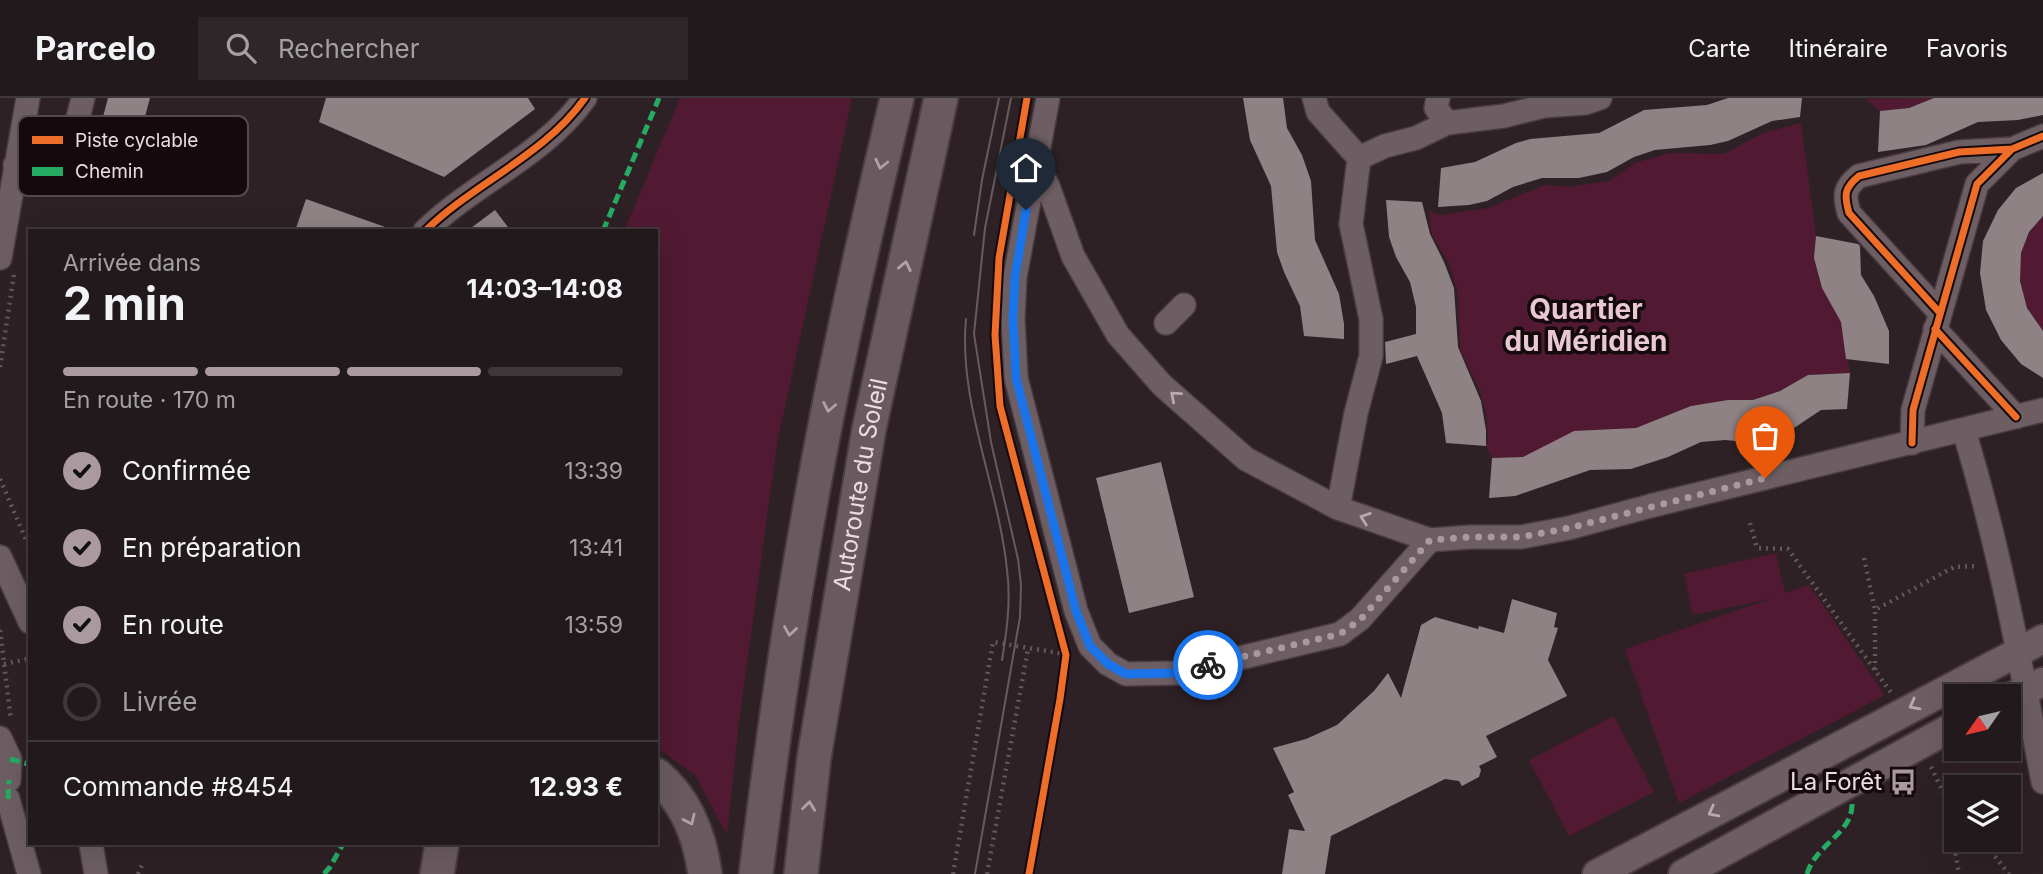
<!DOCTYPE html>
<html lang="fr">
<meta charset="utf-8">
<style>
body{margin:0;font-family:Inter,sans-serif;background:#2e2629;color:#f1f3f6;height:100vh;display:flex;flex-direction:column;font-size:26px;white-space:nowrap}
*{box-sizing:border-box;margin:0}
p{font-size:23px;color:#a2a0a3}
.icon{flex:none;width:38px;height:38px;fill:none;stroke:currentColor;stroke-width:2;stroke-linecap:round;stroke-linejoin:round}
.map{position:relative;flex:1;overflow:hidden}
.drawer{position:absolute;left:28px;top:131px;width:630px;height:616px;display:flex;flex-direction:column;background:#22191c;border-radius:0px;box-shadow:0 7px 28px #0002,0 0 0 2px #3f383b}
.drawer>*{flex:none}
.needle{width:46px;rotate:236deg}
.controls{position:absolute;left:1944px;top:586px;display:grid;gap:14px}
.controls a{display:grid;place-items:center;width:77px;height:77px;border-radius:0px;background:#22191c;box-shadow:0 7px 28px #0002,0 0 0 2px #3f383b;font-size:35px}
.pin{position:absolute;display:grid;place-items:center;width:60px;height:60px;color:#fff;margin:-72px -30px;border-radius:50% 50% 50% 0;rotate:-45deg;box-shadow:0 0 7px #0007}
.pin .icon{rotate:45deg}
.courier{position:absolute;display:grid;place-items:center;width:70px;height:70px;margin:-35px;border:5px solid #1a73e8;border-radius:50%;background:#fff;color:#222;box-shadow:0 2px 9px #0007}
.summary em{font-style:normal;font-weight:700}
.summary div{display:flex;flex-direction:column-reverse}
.summary{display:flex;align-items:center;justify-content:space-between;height:119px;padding:0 35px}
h1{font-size:46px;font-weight:700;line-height:52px}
.bar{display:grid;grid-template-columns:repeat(4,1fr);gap:10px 7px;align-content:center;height:84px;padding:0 35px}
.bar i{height:9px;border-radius:5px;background:#3f383b}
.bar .current{background:#aa9a9f}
.bar p{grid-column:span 4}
.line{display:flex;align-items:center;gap:18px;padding:0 35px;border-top:2px solid #3f383b}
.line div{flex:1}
ol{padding:0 35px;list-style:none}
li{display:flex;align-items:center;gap:21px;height:77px}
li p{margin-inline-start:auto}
li .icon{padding:7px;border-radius:50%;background:#aa9a9f;color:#111;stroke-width:4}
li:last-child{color:#a2a0a3}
li i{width:38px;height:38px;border:4px solid #3f383b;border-radius:50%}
header{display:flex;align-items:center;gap:42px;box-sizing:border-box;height:98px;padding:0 35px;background:#22191c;border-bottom:2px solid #3f383b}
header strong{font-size:33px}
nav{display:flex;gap:38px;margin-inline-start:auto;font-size:24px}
.search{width:490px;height:63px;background:#2e2629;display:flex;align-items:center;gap:18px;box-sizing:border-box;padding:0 24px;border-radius:0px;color:#a2a0a3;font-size:26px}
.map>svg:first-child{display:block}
</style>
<header>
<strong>Parcelo</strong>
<div class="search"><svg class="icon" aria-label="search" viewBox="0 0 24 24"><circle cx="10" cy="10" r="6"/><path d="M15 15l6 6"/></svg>Rechercher</div>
<nav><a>Carte</a><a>Itinéraire</a><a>Favoris</a></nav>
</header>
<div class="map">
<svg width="2043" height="776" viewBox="0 0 2043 776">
<rect width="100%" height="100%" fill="#2e2125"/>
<path fill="#511a32" d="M680,0h172l-75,346 -38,278 -12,113 -32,-60 -39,-28v-516h-32z
M1934,0l-25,10 -29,3 -14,-12z
M1801,25l15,113 -2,22 8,30 19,34 9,51 -42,2 -28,16 -27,9h-25l-37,6 -55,22 -90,19 -23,10 -31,1 -6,-12 2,-8 -2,-25 -6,-22 -20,-42 -2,-56 -9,-29 -17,-29 -3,-25 11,5 48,-7 57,-23 24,2 40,-6 26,-18 35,-10 54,1 39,-21z
M2043,118v115c-23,-25 -31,-68 -14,-98 3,-6 9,-12 14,-17z
M1776,455l9,40 24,-8 76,110 -206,108 -54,-154 145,-50 -77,16 -9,-41z
M1614,618l40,76 -85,44 -40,-76z"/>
<path fill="#8e8285" d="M108,0h42l-11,41h3l-5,20 -3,-1 -5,18 -39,-10z
M326,0h202l7,11 -91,68 -125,-55z
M1243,0h40l4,30 15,27 9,26 4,59 24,54 5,30v15l-40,-3 -4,-30 -16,-34 -7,-20 -6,-66 -21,-46z
M1728,0h74l-2,19 -28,4 -44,20 -18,4 -55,5 -21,7 -27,15 -28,6h-37l-29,9 -26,14 -18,4 -31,2 3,-39 34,-6 41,-19 14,-4 69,-6 45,-23 63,-5z
M1934,0h109v17l-25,5 -40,2 -52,23 -48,7 2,-41 29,-3z
M2043,75v43l-14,16 -8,21 -1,28 7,27 16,23v47l-22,-14 -20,-24 -15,-30 -6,-37 3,-32 15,-31 18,-22z
M306,101l82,29 -1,3h-92z
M1386,102l36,2 8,32 14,28 10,26 4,59 23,54 5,29v16l-40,-3 -4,-30 -25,-57 -31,8 -1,-22 31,-8v-27l-6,-25 -14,-25 -7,-20z
M495,112l16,21h-44z
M1816,138l42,8 2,2 1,29 13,21 15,35v33l-43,-5 -5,-37 -19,-34 -8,-30z
M1850,275l-3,36 -26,1 -30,20 -34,13 -32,-3 -24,2 -33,15 -37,12 -41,1 -75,26 -26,2 3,-40 31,-1 51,-26 62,-3 55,-22 37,-6h25l27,-9 28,-16z
M1161,364l33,135 -65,16 -33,-135z
M1512,501l45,14 -3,14 4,1 -10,32 19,36 -81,40 11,21 -18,9 2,4 -2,7 -17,9 -3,-5 -14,-2 -114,57 -6,38h-43l7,-45 16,2 -17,-36 6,-3 -21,-44 33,-9 31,-14 37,-34 14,-18 13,25 20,-73 14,-8 43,12 1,-3 25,7z"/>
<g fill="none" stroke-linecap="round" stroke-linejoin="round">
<g stroke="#483c40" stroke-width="26">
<path id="minor" d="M1048,0l-33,179 -2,41 3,60 60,233 14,35 18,18 18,10 51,-1 163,-39 20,-15 70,-79
M1314,0l4,14 41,46
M1438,0l-2,10 11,15
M1035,63l13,25 25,70 45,79 44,50 84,74 92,49 92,32 41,-3h50l48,-9 81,-22 393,-96
M15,67l41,11 9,-7 18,-71
M425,133c49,-48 120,-76 160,-133
M0,160l28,-160
M1940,215l-91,-100c-5,-18 -5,-25 10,-37l100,-24 53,-3
M1166,225l18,-18
M1935,231l81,88
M1964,333c35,115 57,233 79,351
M1912,345l1,-33 64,-226 35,-35 31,-13
M1338,410l18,-95 15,-57v-37l-20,-95 8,-66 26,-12 31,-8 31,-15 57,-7 40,-10 41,-3 15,-5
M0,459l30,65
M0,640l10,21 -1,21
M0,700l8,1 21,75
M91,746l5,30"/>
</g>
<g stroke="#483c40" stroke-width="32">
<path id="major" d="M2009,600l34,-16
M1597,776l446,-235
M1683,776l273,-149"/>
</g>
<g stroke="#483c40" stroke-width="37">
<g id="highway">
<path d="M656,677c30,25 44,62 49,99"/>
<path d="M437,776l5,-30"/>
<path d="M756,776c15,-123 32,-245 54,-367 24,-137 55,-273 87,-409"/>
<path id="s1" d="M801,776l13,-116 55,-329 72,-331"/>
</g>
</g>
<path stroke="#64585c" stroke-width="4.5" stroke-dasharray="2 5" stroke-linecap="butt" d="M0,269l14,-93
M0,381l30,70
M1750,425l7,25 31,1 104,145
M1864,460l11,52
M0,532l11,90
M4,566l24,-5
M1875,572v-60l79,-43 23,-1
M1931,669l15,31 13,76
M1946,701l10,10
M1982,742l27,34
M138,776l4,-9
M953,776l40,-232 78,13
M987,776l41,-225"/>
<use href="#minor" stroke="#6c5e63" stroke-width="23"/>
<use href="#major" stroke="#6f5d64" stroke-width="28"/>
<use href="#highway" stroke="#6a5a60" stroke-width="33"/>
<path stroke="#665b5f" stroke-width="2" d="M974,137l8,-55 17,-82
M966,221c-8,83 33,169 41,251 4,30 0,60 -5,90
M975,776l45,-257 1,-32 -3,-26 -27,-117 -17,-108 11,-106 26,-130"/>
<path stroke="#26ab63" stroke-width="5" stroke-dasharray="10 5" stroke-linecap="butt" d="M603,133l56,-133
M10,661l18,5
M8,701l1,-19
M324,776l6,-7 13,-23
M1807,776c8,-29 46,-41 45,-70"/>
<g stroke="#140a0d" stroke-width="11">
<path id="cycleway" d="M1027,0l-28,160 -4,77 5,71 66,249 -6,44 -31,175
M425,133c49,-48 120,-76 160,-133
M1940,215l-91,-100c-5,-18 -5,-25 10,-37l100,-24 53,-3
M1935,231l81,88
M1912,345l1,-33 64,-226 35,-35 31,-13"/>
</g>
<use href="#cycleway" stroke="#ee6e29" stroke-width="7"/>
</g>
<defs><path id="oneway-chevron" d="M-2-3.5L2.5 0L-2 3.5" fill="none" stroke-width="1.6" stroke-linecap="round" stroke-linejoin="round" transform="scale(1.75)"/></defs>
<g stroke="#b2a1a6">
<use href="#oneway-chevron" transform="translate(881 66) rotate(103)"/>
<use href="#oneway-chevron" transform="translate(905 168) rotate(-78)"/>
<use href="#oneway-chevron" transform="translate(829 309) rotate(101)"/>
<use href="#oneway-chevron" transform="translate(790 533) rotate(99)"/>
<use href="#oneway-chevron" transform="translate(809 708) rotate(-83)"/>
<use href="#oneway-chevron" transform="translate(690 722) rotate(65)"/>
</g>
<g stroke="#b9a9ae">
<use href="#oneway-chevron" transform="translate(1175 298) rotate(-139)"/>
<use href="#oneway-chevron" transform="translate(1365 420) rotate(-161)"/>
</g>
<g stroke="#baa9ae">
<use href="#oneway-chevron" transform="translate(1914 607) rotate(152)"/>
<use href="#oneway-chevron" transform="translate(1713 714) rotate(152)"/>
</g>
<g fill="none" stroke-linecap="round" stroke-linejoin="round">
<path stroke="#aa9a9f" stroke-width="7" stroke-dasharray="0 12.6" d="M1208,567l132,-31 20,-14 70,-80 41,-3h50l48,-9 196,-50"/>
<path stroke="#1a73e8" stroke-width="9" d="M1026,112l-11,67 -2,41 3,60 60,233 14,35 18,18 18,10 51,-1 31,-8"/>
</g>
<defs>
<g id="bus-bare" transform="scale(2.1)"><path d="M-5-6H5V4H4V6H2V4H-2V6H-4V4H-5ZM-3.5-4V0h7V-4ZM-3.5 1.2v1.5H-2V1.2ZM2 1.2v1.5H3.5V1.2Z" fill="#aa9a9f" stroke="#140a0d" stroke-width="2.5" paint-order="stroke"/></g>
</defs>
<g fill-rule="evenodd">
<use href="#bus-bare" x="1903" y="684"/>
</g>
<g text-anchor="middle" stroke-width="7" stroke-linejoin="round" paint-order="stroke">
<g font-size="24" fill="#ecdbe0" stroke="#140a0d">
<text dy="8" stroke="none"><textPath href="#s1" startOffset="394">Autoroute du Soleil</textPath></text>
</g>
<g font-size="24" fill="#ecdbe0" stroke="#140a0d" text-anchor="end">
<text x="1882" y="692">La Forêt</text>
</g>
<g font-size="28" font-weight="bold" fill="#e9c8d2" stroke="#140a0d">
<text x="1586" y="221">Quartier<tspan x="1586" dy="32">du Méridien</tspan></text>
</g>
</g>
<rect x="18" y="18" width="230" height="80" rx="10" fill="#140a0d" stroke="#55494c" stroke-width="2"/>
<rect x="32" y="38" width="31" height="8" fill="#ee6e29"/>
<rect x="32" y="69" width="31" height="9" fill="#26ab63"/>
<g font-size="19" fill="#ecdbe0">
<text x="75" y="49">Piste cyclable</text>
<text x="75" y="80">Chemin</text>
</g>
</svg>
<div class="controls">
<a><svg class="needle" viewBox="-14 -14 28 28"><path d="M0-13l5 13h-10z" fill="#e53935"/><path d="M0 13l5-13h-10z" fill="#a2a0a3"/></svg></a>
<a><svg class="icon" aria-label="layers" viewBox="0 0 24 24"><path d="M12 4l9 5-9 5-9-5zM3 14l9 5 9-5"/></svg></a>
</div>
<div class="pin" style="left:1765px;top:380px;background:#ea580c"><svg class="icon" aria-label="bag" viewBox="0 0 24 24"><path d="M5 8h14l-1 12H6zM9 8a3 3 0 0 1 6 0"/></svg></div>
<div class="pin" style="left:1026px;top:112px;background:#1f2937"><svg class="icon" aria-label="home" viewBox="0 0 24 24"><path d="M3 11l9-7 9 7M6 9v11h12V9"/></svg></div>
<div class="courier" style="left:1208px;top:567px"><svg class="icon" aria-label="bike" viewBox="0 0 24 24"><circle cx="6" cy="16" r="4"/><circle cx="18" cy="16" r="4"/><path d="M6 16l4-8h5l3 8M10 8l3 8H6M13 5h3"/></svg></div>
<section class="drawer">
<div class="summary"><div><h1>2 min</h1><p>Arrivée dans</p></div><em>14:03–14:08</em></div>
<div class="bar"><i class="current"></i><i class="current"></i><i class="current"></i><i></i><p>En route · 170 m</p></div>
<ol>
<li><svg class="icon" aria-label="check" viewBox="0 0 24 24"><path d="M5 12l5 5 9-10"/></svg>Confirmée<p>13:39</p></li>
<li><svg class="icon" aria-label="check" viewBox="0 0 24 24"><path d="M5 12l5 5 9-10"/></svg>En préparation<p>13:41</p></li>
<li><svg class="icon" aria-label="check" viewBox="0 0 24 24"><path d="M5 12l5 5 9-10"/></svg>En route<p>13:59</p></li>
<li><i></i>Livrée</li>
</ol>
<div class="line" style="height:91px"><div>Commande #8454</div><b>12.93 €</b></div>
</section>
</div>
